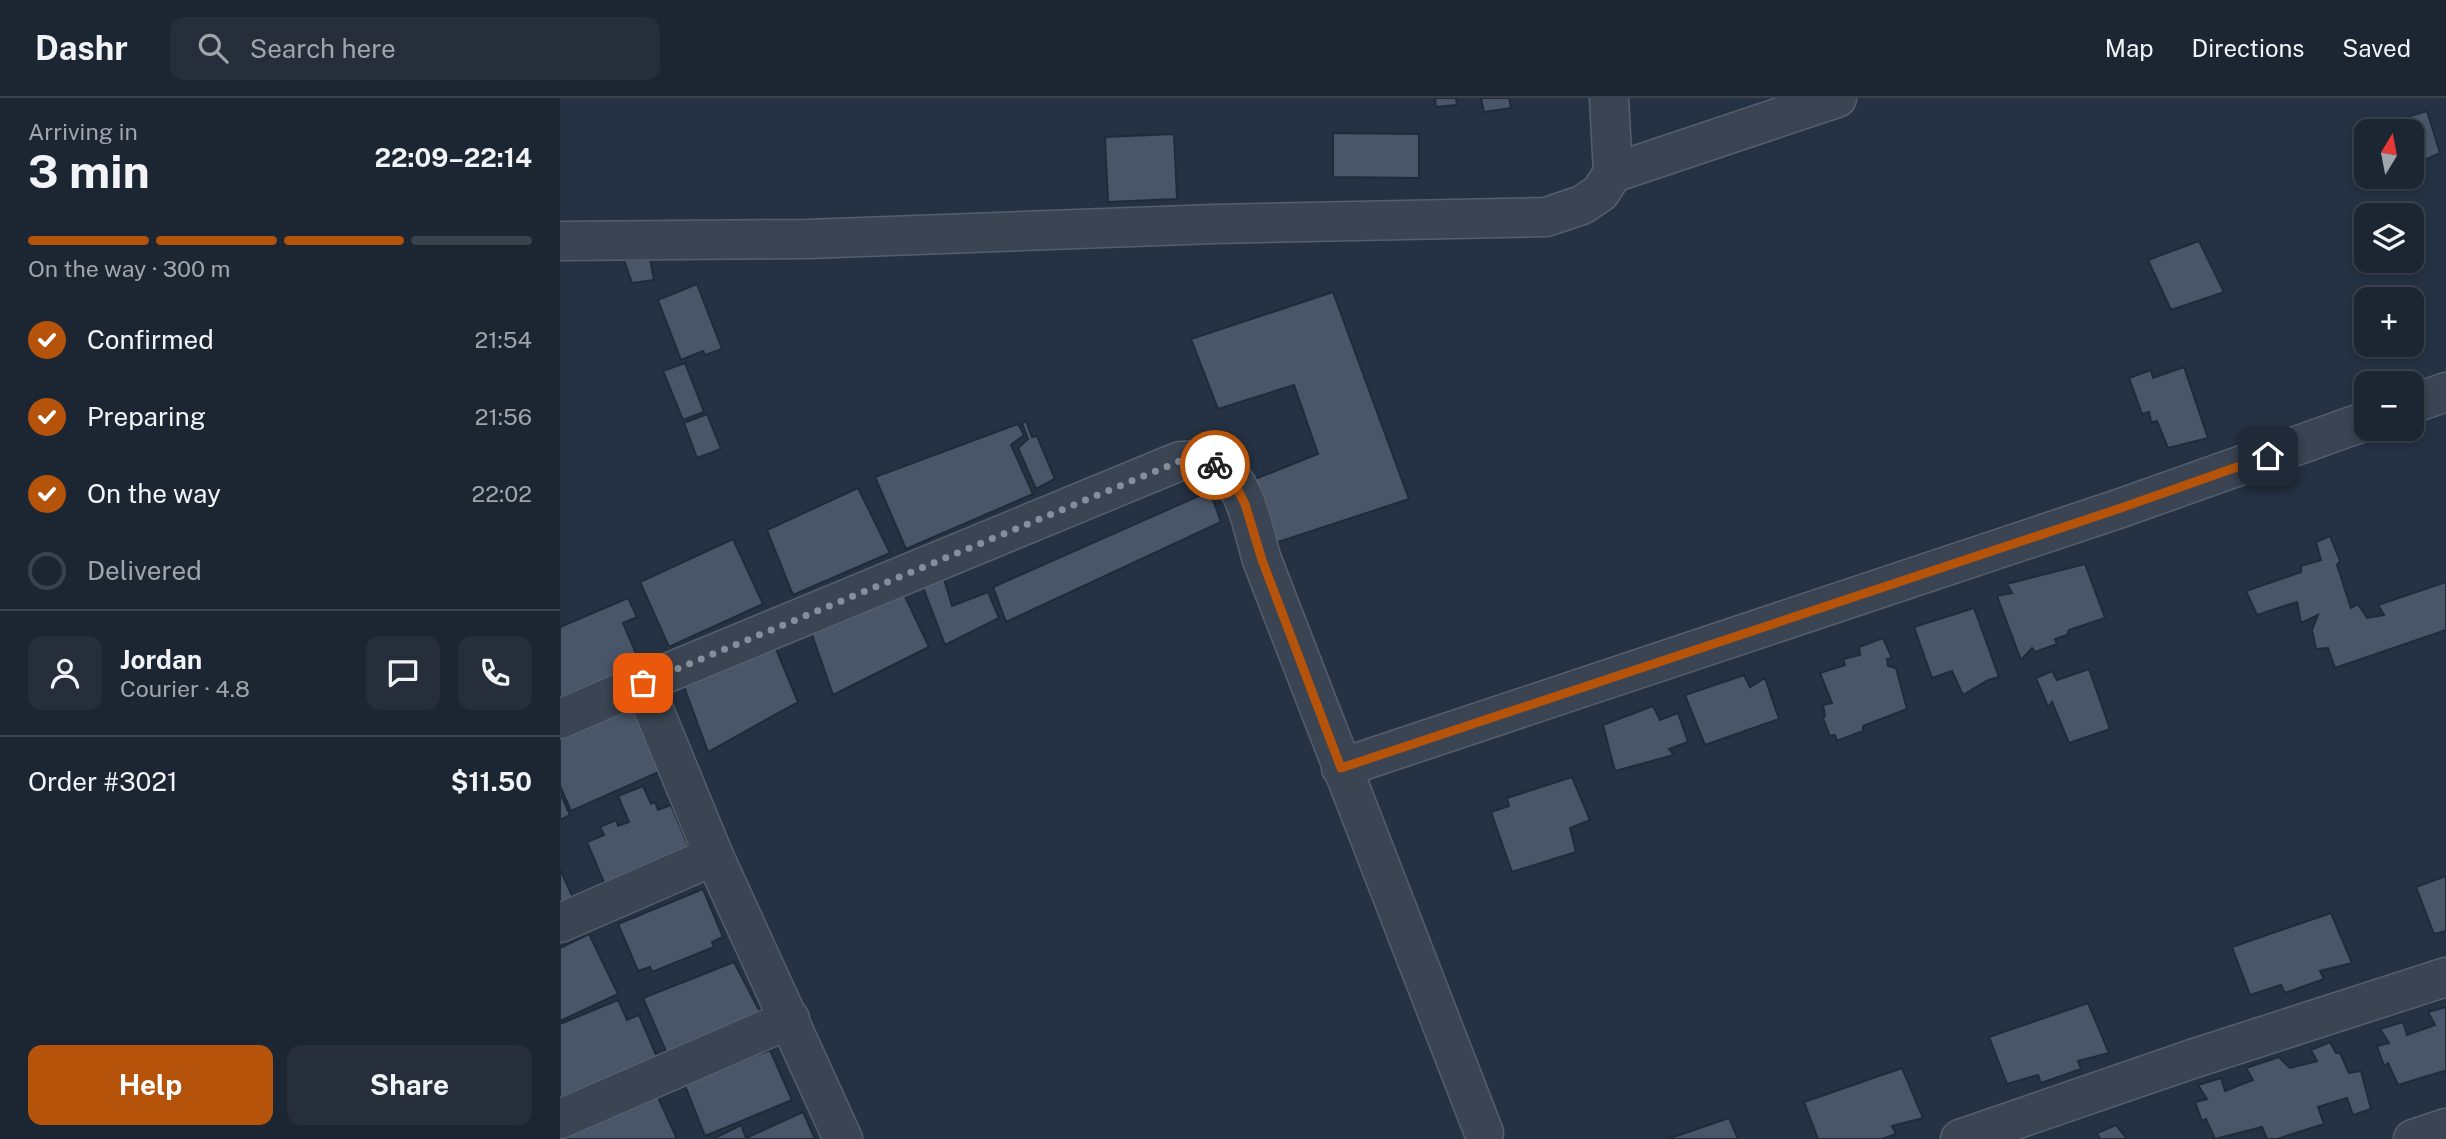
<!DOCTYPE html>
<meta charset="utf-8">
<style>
body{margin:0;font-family:"Public Sans",sans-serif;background:#252e3a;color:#f1f3f6;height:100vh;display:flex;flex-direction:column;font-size:26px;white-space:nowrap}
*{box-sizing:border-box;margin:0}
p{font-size:23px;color:#a0a5ac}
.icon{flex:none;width:38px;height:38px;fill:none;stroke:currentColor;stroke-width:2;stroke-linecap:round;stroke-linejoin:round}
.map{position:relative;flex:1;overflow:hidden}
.details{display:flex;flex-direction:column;background:#1c2632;width:560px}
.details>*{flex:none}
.needle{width:46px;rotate:10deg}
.tools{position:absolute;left:1794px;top:21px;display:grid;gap:14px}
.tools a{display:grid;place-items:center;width:70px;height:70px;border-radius:14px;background:#1c2632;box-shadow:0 4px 10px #0003,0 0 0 2px #3a434d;font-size:35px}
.pin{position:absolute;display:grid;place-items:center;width:60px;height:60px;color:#fff;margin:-30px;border-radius:14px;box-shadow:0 4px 10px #0006}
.courier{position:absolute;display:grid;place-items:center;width:70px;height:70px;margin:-35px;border:5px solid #b45309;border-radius:50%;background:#fff;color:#222;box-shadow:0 2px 9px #0007}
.head em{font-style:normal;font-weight:700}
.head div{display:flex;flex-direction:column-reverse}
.head{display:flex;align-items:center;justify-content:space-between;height:119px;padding:0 28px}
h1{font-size:46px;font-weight:700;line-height:52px}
.bar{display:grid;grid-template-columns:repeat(4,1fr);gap:10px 7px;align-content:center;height:84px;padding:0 28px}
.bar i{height:9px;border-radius:5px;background:#3a434d}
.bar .selected{background:#b45309}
.bar p{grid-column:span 4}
.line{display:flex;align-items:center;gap:18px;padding:0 28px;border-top:2px solid #3a434d}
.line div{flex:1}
.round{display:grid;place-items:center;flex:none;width:74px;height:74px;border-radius:14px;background:#252e3a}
ol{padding:0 28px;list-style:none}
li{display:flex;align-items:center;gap:21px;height:77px}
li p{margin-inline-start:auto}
li .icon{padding:7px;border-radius:50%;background:#b45309;color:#fff;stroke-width:4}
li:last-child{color:#a0a5ac}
li i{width:38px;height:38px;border:4px solid #3a434d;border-radius:50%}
.button{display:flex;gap:14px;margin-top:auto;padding:14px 28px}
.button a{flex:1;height:80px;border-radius:14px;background:#b45309;color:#fff;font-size:28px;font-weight:700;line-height:80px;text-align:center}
.button a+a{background:#252e3a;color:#f1f3f6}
header{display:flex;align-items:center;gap:42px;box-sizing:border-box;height:98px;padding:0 35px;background:#1c2632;border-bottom:2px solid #3a434d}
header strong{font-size:33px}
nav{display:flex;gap:38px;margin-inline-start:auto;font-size:24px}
.search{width:490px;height:63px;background:#252e3a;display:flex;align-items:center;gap:18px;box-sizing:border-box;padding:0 24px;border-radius:14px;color:#a0a5ac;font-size:26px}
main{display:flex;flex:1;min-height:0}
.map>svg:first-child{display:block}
</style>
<header>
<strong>Dashr</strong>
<div class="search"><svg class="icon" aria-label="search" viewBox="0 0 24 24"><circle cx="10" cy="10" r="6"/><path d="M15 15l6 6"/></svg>Search here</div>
<nav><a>Map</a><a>Directions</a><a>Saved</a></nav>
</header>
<main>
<section class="details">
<div class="head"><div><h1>3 min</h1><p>Arriving in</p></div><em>22:09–22:14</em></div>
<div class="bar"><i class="selected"></i><i class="selected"></i><i class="selected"></i><i></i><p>On the way · 300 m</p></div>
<ol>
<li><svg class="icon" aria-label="check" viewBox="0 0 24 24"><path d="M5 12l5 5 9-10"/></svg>Confirmed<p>21:54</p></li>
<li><svg class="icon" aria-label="check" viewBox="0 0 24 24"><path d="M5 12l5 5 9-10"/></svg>Preparing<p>21:56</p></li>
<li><svg class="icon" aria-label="check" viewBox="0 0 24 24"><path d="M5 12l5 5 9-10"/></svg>On the way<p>22:02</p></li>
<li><i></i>Delivered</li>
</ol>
<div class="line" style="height:126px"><a class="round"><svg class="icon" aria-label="person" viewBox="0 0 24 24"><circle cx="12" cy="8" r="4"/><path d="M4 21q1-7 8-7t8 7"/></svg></a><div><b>Jordan</b><p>Courier · 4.8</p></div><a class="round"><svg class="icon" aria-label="chat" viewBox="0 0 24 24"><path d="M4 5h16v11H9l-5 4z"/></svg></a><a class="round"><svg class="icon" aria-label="phone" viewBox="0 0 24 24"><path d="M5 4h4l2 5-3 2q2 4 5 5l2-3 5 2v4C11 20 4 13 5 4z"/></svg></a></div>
<div class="line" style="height:91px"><div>Order #3021</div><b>$11.50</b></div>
<div class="button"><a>Help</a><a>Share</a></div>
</section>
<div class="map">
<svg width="1886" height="1041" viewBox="0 0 1886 1041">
<rect width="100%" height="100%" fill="#253243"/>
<path fill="#495569" stroke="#202b39" stroke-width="2" d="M875,0h21l1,7 -21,2z
M921,0h28l2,10 -27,4z
M1867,13l13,42 -28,13v-35h-33l-2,-5z
M773,35l86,1v44l-86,-1z
M614,36l3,65 -69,3 -3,-65z
M1639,143l25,51 -53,18 -23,-50z
M90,161l4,21 -22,3 -8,-23z
M137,186l25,65 -17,6 -2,-4 -22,9 -23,-60z
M773,194l76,207 -137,45 -22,-63 68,-27 -24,-69 -76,24 -27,-70z
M125,265l19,49 -21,8 -20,-49z
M1624,269l24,71 -40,10 -11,-27 -6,1 -2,-10 -7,2 -13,-36 22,-8 2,8z
M147,316l14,35 -24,9 -13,-35z
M466,323l6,16 5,-1 18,43 -19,10 -18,-41 10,-9 -6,-16z
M458,326l6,11 -13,10 22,49 -127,55 -31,-72z
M298,390l32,65 -97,42 -26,-65z
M650,393l11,31 -215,100 -13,-35z
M1770,438l10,25 -3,4 14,43 7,-4 9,14 17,-3 -6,-10 68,-23v48l-111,38 -7,-20 -12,1 -4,-19 6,-15 -17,8 -4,-21 -40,13 -11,-24 55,-19v-6l20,-6 -5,-18z
M173,441l30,65 -94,43 -29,-65z
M1525,466l20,54 -36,12 -2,5 -12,4 2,5 -22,8 -3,-4 -11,12 -24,-64 15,-3 -5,-9z
M382,474l10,34 36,-14 11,26 -54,27 -24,-63z
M341,490l28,59 -96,48 -24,-69z
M68,500l9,19 -14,6 21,49 -84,36v-81z
M1414,510l25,69 -11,3 -25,15 -11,-24 -20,7 -18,-51z
M1323,540l9,20 -5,1 1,7 8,2 11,41 -44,17v5l-26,10 -2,-6 -5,1 -7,-18 2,-2 -2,-11 9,-2 -12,-30 25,-8 -2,-6 17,-4 -1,-8z
M214,546l24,58 -90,50 -26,-71z
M1529,571l21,60 -41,14 -17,-41 -4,5 -12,-29 16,-7 5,9z
M1184,577l6,12 15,-9 14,41 -74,26 -20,-50z
M72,608l29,65 -90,40 -11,-25v-48z
M1093,608l7,14 18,-7 10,29 -19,7 5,6 -59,16 -12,-46z
M1012,679l18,43 -20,8 6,24 -64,20 -21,-60 18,-6 -2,-8z
M83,688l8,18 4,-2 3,8 13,-5 19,45 -85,35 -18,-43 17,-7 -4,-8 16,-7 2,6 11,-4 -11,-26z
M0,699h2l8,18 -10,5z
M0,771l14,31 -14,6z
M1886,778v55l-12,3 -18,-47z
M143,791l20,48 -11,5 2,5 -62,25 -2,-5 -12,4 -20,-47z
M1771,815l21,50 -32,8 4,8 -39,14 -4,-8 -31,10 -18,-48z
M29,836l29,60 -58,27v-73z
M174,864l26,50 -92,44 -25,-58z
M58,902l9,20 12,-5 23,54 -102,43v-88z
M1528,905l21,50 -31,8 3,8 -40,14 -3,-8 -31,9 -18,-47z
M1886,909v68l-2,-4 -46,14 -10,-22 -4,3 -7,-20 12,-3 -9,-14 23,-7 4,13 28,-10 -7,-13z
M1770,944l6,11h4l9,20 12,-2 10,38 -18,6 -6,-17 -29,9 6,17 -47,15h-10l-5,-12 -47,12 -9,-20 -4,2 -7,-19 12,-3 -9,-14 23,-7 4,13 28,-11 -7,-12 33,-11 11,11 27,-7 -6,-11z
M210,952l22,50 -87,36 -21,-53z
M1342,970l21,50 -31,8 4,8 -14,5h-64l-14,-37z
M97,997l20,44h-111l-1,-3z
M243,1014l12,27h-102l28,-14 5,13z
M1169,1020l9,21h-70z
M1556,1027l11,14h-27l-3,-6z"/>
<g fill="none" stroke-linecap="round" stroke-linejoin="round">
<g stroke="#555f6c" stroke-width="41">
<path id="minor" d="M1053,75l224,-75
M0,143l248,-2 406,-15 332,-7 36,-12 18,-12 13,-20 -4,-75
M1852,306l34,-12
M83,585l537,-222c9,0 20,-2 28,1 38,11 44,66 54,98l222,573
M0,621l83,-36 71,173 129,283
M781,670l780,-260 245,-87
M0,825l154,-67
M0,1021l230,-100
M1400,1041l232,-80 254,-82
M1853,1041l33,-11"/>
</g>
<use href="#minor" stroke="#3a4452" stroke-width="38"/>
</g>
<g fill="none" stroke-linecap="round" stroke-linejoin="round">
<path stroke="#848e9c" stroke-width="7" stroke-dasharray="0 12.6" d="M83,585l537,-222h28l7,4"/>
<path stroke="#b45309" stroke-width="9" d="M655,367l14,8 16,31 17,56 79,208 780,-260 147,-52"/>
</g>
</svg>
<div class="tools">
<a><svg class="needle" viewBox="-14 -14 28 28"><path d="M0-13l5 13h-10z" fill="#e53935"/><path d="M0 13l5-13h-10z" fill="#a0a5ac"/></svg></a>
<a><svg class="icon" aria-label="layers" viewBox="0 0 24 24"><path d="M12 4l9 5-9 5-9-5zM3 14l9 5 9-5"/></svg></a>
<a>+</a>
<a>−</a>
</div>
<div class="pin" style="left:83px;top:585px;background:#ea580c"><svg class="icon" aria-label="bag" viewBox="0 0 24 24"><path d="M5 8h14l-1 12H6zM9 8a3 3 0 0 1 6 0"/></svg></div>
<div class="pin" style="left:1708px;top:358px;background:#1f2937"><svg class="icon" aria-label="home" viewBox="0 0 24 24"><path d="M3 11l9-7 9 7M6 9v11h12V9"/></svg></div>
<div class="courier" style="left:655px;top:367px"><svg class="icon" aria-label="bike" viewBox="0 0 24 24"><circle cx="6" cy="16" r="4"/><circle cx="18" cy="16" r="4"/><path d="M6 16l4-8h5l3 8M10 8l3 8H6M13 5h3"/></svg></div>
</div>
</main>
